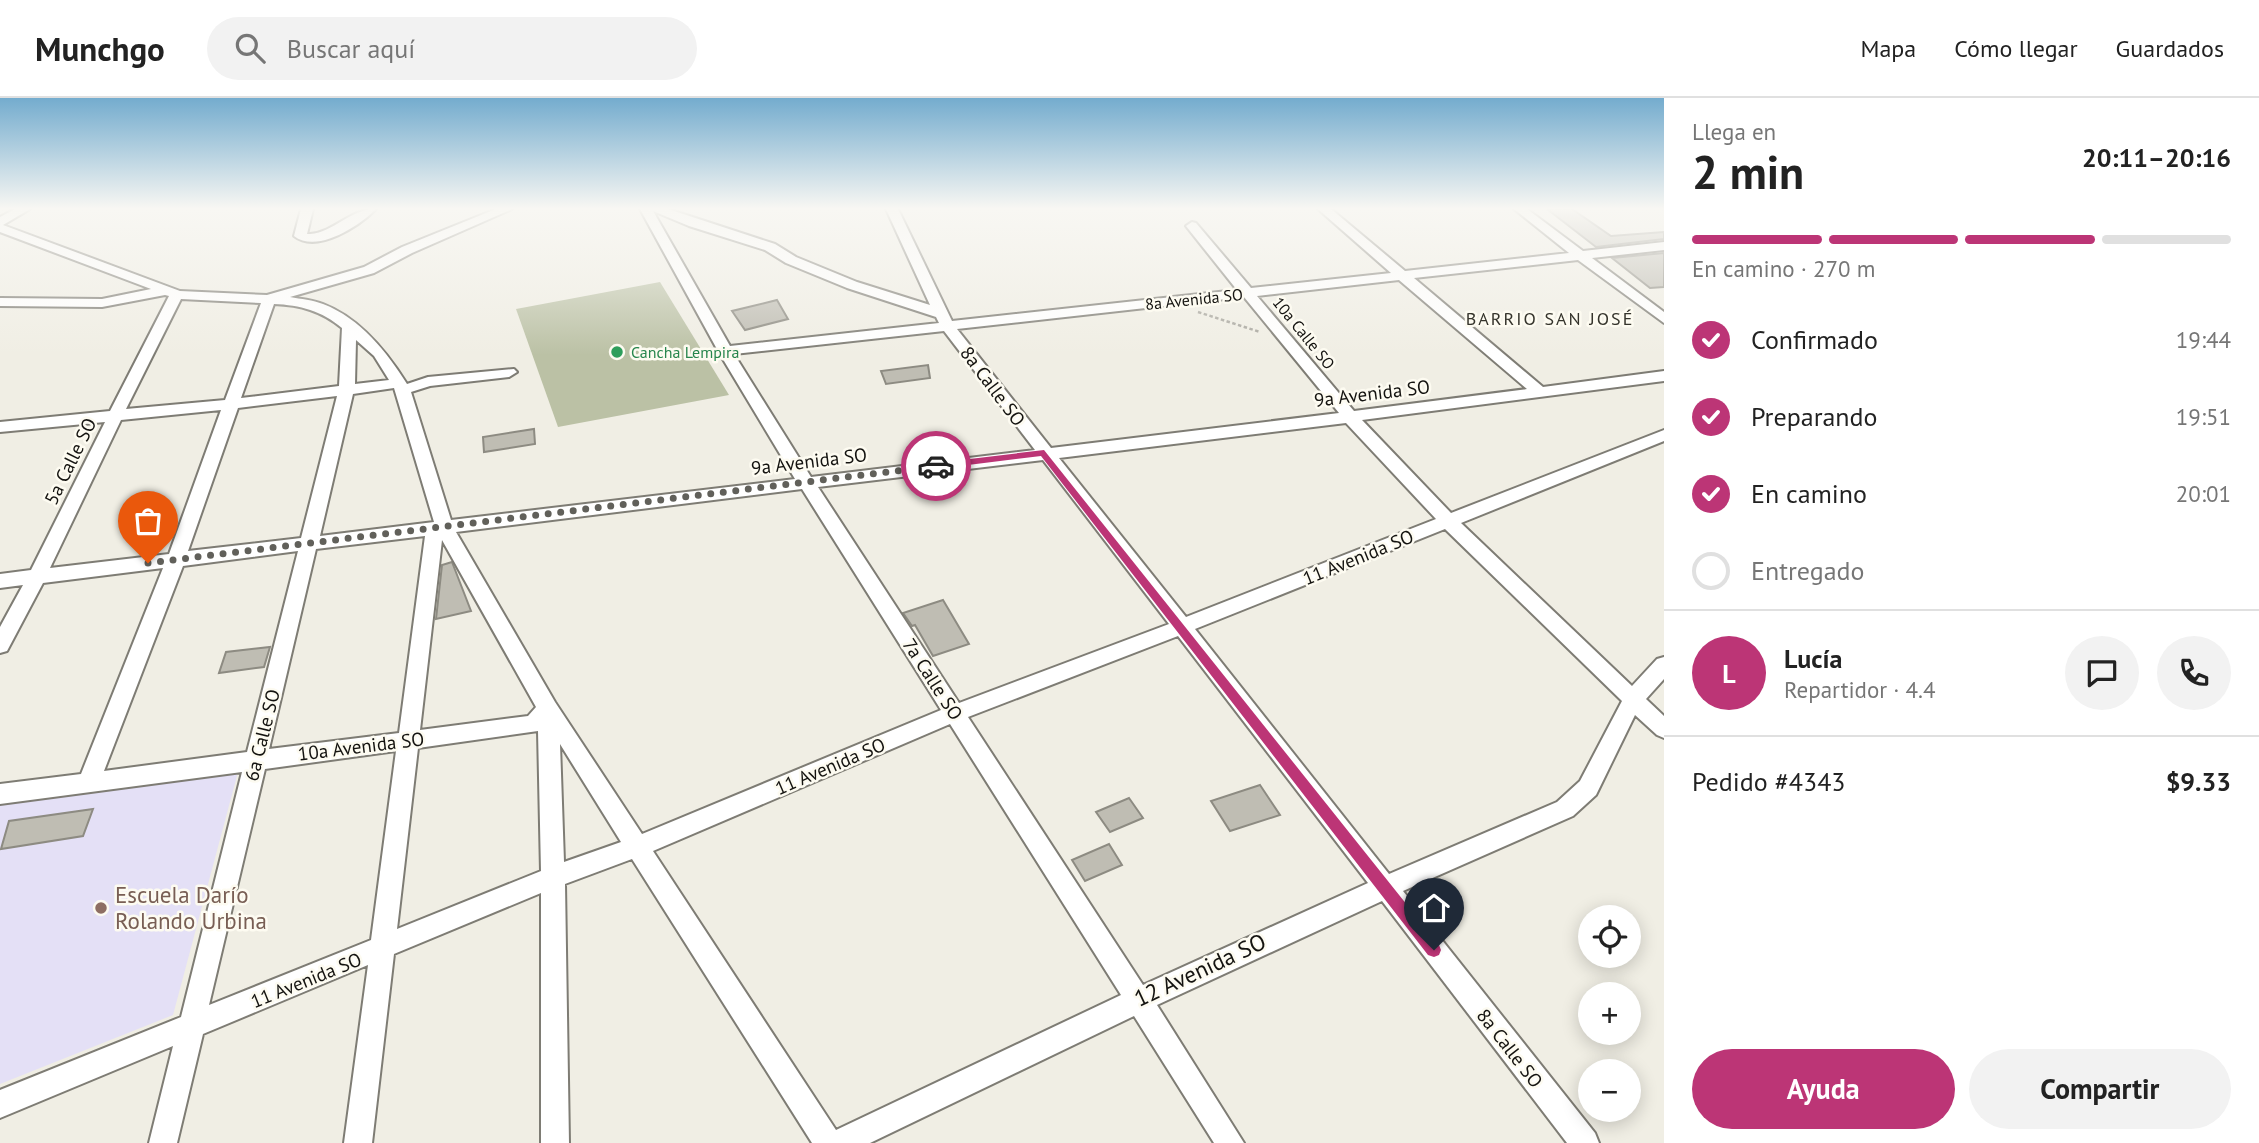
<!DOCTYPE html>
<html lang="es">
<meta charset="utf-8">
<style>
body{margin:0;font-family:"PT Sans",sans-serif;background:#f2f2f2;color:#222;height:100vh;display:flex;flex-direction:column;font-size:26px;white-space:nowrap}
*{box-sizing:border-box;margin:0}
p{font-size:23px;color:#767676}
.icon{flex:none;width:38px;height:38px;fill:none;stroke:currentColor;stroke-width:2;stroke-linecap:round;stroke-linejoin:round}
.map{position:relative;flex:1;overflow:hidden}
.drawer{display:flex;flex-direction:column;background:#fff;width:595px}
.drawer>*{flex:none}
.tools{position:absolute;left:1578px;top:807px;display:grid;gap:14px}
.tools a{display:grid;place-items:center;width:63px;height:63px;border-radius:50%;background:#fff;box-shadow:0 4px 18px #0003;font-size:35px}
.pin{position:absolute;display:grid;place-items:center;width:60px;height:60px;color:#fff;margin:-72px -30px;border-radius:50% 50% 50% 0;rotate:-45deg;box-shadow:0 0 7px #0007}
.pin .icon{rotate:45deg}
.courier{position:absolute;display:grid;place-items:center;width:70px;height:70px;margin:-35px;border:5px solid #bc3576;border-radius:50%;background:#fff;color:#222;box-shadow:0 2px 9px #0007}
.head em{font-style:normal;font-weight:700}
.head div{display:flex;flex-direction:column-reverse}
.head{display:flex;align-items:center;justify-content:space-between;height:119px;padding:0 28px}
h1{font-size:46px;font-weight:700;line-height:52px}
.bar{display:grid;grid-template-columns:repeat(4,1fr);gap:10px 7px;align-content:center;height:84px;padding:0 28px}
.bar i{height:9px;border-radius:5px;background:#e0e0e0}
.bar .active{background:#bc3576}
.bar p{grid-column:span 4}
.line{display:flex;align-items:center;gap:18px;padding:0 28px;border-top:2px solid #e0e0e0}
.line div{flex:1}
.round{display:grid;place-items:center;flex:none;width:74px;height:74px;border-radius:37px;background:#f2f2f2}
ol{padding:0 28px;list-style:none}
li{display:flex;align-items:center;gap:21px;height:77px}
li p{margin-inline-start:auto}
li .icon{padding:7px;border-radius:50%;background:#bc3576;color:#fff;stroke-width:4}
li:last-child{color:#767676}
li i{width:38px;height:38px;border:4px solid #e0e0e0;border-radius:50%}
.primary-button{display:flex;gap:14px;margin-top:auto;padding:14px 28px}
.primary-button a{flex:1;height:80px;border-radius:42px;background:#bc3576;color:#fff;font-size:28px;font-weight:700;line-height:80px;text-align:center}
.primary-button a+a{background:#f2f2f2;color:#222}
header{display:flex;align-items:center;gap:42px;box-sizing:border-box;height:98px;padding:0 35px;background:#fff;border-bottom:2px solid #e0e0e0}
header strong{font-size:33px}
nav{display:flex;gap:38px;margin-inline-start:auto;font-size:24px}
.search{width:490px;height:63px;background:#f2f2f2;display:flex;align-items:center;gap:18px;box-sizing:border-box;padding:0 24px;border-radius:38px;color:#767676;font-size:26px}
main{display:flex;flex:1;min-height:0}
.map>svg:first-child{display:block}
</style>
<header>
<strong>Munchgo</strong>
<div class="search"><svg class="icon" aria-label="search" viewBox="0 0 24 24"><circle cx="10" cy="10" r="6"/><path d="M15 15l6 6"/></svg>Buscar aquí</div>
<nav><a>Mapa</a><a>Cómo llegar</a><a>Guardados</a></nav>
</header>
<main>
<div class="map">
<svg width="1664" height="1045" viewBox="0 0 1664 1045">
<rect width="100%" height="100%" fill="#f0eee4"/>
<path fill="#e4e0f6" d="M238,674l-65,243 -173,69v-283z"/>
<path fill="#bbc1a5" d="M660,184l69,113 -171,32 -42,-118z"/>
<path fill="#bfbdb3" stroke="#8d8b82" stroke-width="2" d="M1547,111h25l39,27 53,-4v7l-68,8z
M1664,155v34l-14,1 -38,-30z
M777,202l11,19 -43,11 -13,-19z
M928,267l2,13 -44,6 -5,-13z
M534,331l1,15 -51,8 -1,-15z
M452,464l19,49 -35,8 6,-54z
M943,502l26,44 -36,12 -18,-31 -3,1 -9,-13z
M270,549l-6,20 -45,6 7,-21z
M1260,687l20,30 -50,16 -19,-30z
M1129,700l14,20 -33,14 -14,-20z
M93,711l-10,27 -82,13 8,-28z
M1109,746l13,21 -37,16 -13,-21z"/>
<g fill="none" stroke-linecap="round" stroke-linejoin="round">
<g stroke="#7e7c74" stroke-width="4">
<path id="minor" d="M15,111h15l-27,16 177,66 87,4 97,-28 38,-20 94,-38h16l-100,44 -38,20 -84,24c11,2 23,3 33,7 37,14 64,48 84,80l21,-7 86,-8 3,3 -8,5 -79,9 -19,6 40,128 344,-41 -77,-128 -78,-142h28l107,35 21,13 61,25 73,23 -44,-96h12l54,112 285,-31 -51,-64 6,-4 4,1 55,65 140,-15 -73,-64h13l74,62 164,-18 -55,-44h13l56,42 81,-9v8l-72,8 72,54v11l-86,-63 -164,18 129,109 121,-16v10l-302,39 89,93 213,-83v11l-203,82 171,163 25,-27 7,-2v22l-18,20 18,17v22l-7,-3 -22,-20 -39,80 -23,21 -170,75 192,242 4,10h-32l-185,-242 -225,104 87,138h-30l-80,-127 -264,127h-58l-180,-284 -67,25 4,259h-28v-250l-147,61 -22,189h-28l24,-178 -165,69 -26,109h-28l24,-97 -173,72v-28l181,-73 61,-245 -242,32v-20l81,-10 82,-206 -120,15 -36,68 -7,2v-26l23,-42 -23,3v-14l31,-4 74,-148 -105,10v-10l110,-11 59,-115 -4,-1 -63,12 -102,-1v-8l102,1 49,-10 -151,-57v-15zM653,113l36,15 76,24 21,13 61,25 89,29 3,6 -209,23zM1399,182l128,109 -173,22 -97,-115zM1244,199l95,116 -288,35 -94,-119zM181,201l80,4 -36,97 -99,9zM274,206c26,1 48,7 68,24l-3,58 -98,12zM944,233l91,119 -224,27 -77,-123zM356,242l18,16 15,24 -34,4zM394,290l40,134 -114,14 33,-142zM337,298l-36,142 -113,13 50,-143zM221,312l-52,144 -119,14 71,-148zM1346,325l90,96 -250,98 -127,-159zM1043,362l126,164 -210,79 -141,-216zM802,391l139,221 -299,124 -87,-132 -99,-170zM1445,431l177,172 -42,80 -23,21 -168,72 -194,-245zM425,438l-26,197 -130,16 47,-200zM442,442l94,167 -8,9 -108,14zM298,453l-51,201 -143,19 79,-205zM1178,538l190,247 -225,102 -175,-268zM950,626l171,271 -285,135 -183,-279zM538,633l3,140 -144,58 21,-181zM560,646l61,98 -57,20zM396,653l-25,189 -162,65 56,-236z
M301,111h12l-6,25h3c25,-2 41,-26 66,-25 -17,17 -59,45 -82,27z"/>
</g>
<path stroke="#a8a69e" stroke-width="2.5" stroke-dasharray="3.5 2.5" stroke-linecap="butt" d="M1198,214l62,20"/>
<use href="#minor" fill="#fff" fill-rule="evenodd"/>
</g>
<linearGradient id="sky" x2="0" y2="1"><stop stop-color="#74acce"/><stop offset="0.43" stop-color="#f8f7f3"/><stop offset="1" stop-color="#f8f7f3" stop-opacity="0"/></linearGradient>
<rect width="1664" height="257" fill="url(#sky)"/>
<path fill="#bc3576" d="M1044,352l395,495 2,5 -2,5 -5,2 -6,-2 -387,-499 -105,13 -5,-3 5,-3z"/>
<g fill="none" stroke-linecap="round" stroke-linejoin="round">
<path stroke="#61605a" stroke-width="7" stroke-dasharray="0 12.6" d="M148,465l788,-97"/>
</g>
<circle fill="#2e9e5b" stroke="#fdfbf1" stroke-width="2.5" cx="617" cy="254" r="7"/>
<circle fill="#8d6e63" stroke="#fdfbf1" stroke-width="2.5" cx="101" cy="810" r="7"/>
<g text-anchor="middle" stroke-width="5" stroke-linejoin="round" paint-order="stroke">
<g font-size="16" fill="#141310" stroke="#fdfbf1">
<text transform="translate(1194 201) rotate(-6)" y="6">8a Avenida SO</text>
<text transform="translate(1304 235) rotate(51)" y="6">10a Calle SO</text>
</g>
<g font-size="16" fill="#27864d" stroke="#fdfbf1" text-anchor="start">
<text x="631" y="260">Cancha Lempira</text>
</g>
<g font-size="18" letter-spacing="2" fill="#35342c" stroke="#fdfbf1">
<text x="1550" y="227">BARRIO SAN JOSÉ</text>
</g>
<g font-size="19" fill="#141310" stroke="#fdfbf1">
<text transform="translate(993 288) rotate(53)" y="7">8a Calle SO</text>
<text transform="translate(1372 295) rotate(-7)" y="7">9a Avenida SO</text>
<text transform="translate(70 363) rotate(-64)" y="7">5a Calle SO</text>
<text transform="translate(809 363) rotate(-7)" y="7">9a Avenida SO</text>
<text transform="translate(1358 459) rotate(-22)" y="7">11 Avenida SO</text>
<text transform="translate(933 581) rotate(57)" y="7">7a Calle SO</text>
<text transform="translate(262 637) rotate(-76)" y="7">6a Calle SO</text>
<text transform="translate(361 648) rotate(-7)" y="7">10a Avenida SO</text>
<text transform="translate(830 668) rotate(-23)" y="7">11 Avenida SO</text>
<text transform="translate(306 882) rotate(-22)" y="7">11 Avenida SO</text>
<text transform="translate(1510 950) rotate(52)" y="7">8a Calle SO</text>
</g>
<g font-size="23" fill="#785e54" stroke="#fdfbf1" text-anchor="start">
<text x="115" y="805">Escuela Darío<tspan x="115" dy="26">Rolando Urbina</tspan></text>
</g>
<g font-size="23" fill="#141310" stroke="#fdfbf1">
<text transform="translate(1200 872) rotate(-25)" y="8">12 Avenida SO</text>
</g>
</g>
</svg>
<div class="tools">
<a><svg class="icon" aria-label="locate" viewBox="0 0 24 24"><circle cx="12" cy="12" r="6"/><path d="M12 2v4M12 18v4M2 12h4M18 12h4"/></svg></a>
<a>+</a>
<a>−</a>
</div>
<div class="pin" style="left:148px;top:465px;background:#ea580c"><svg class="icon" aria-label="bag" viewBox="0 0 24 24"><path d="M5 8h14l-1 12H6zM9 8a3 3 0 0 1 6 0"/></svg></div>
<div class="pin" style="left:1434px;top:852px;background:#1f2937"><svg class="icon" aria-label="home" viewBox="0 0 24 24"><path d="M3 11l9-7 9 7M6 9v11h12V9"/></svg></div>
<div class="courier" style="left:936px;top:368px"><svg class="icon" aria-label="car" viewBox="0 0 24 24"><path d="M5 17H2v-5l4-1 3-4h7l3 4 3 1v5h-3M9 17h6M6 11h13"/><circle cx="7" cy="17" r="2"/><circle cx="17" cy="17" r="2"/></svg></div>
</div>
<section class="drawer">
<div class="head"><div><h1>2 min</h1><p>Llega en</p></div><em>20:11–20:16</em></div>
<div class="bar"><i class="active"></i><i class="active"></i><i class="active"></i><i></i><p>En camino · 270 m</p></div>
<ol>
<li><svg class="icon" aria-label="check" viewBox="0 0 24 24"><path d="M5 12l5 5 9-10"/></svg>Confirmado<p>19:44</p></li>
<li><svg class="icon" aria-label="check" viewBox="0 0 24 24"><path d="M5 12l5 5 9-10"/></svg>Preparando<p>19:51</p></li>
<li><svg class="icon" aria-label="check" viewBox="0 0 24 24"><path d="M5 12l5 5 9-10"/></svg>En camino<p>20:01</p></li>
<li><i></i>Entregado</li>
</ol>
<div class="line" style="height:126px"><b class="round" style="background:#bc3576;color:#fff">L</b><div><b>Lucía</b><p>Repartidor · 4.4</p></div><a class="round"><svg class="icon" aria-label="chat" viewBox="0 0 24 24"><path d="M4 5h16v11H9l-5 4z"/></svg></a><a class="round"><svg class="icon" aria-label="phone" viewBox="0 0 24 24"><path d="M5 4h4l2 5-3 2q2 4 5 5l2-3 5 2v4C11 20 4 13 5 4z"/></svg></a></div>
<div class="line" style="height:91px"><div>Pedido #4343</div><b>$9.33</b></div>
<div class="primary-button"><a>Ayuda</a><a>Compartir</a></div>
</section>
</main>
